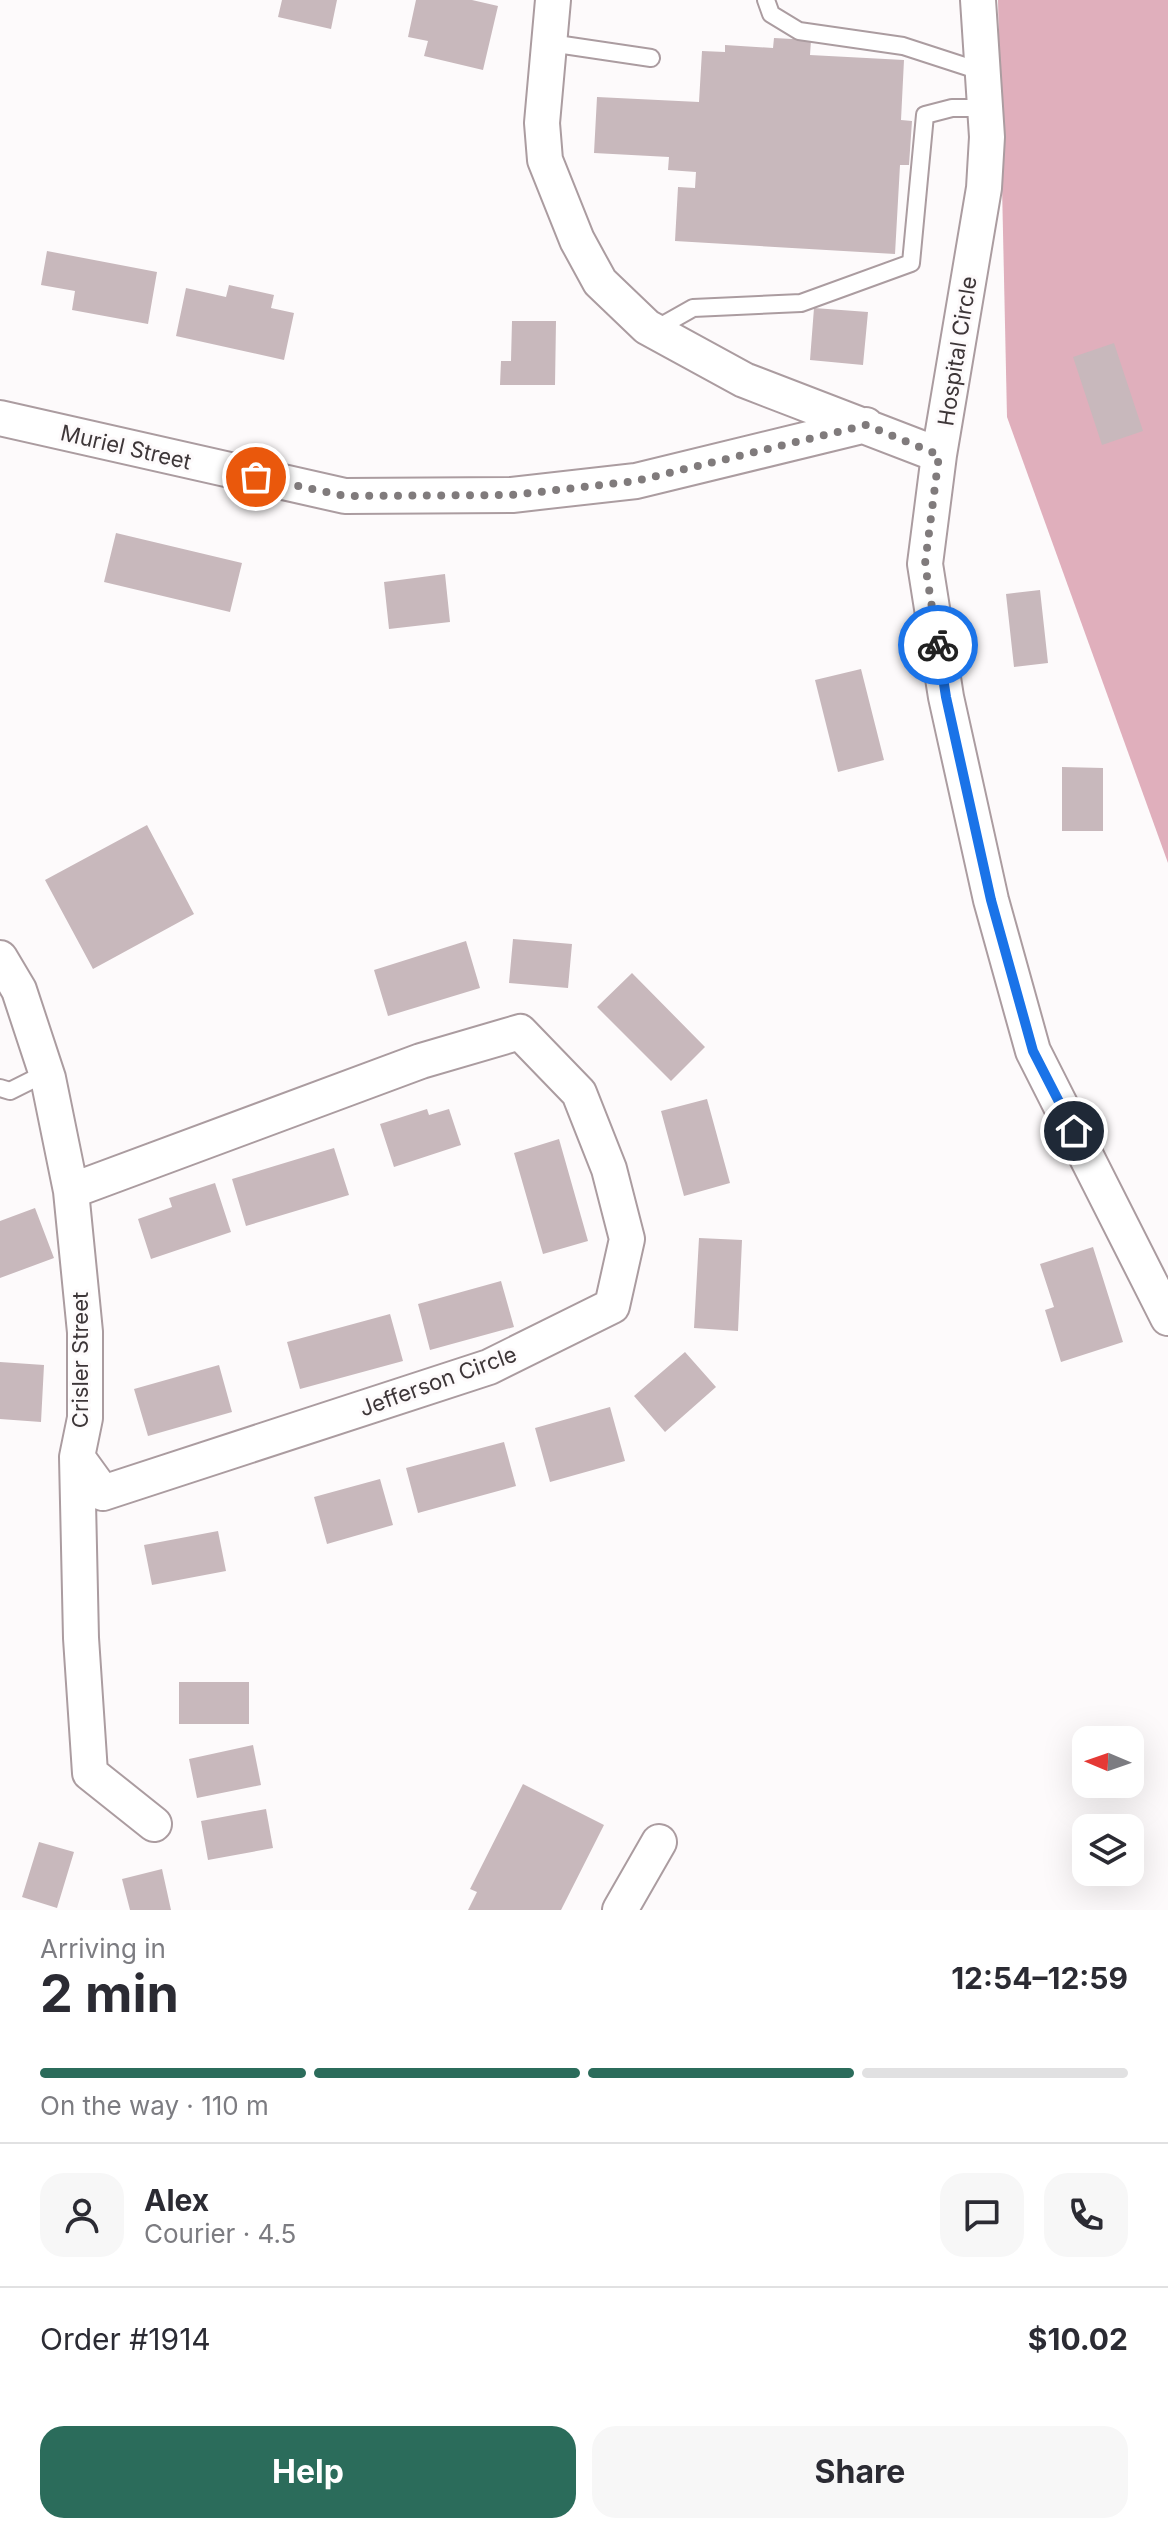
<!DOCTYPE html>
<meta charset="utf-8">
<style>
body{margin:0;font-family:Inter,sans-serif;background:#f7f7f7;color:#2b2b33;height:100vh;display:flex;flex-direction:column;font-size:30px;white-space:nowrap}
*{box-sizing:border-box;margin:0}
p{font-size:26px;color:#7c7c81}
.icon{flex:none;width:44px;height:44px;fill:none;stroke:currentColor;stroke-width:2;stroke-linecap:round;stroke-linejoin:round}
.map{position:relative;height:1910px;overflow:hidden}
.details{display:flex;flex-direction:column;background:#fff;flex:1}
.details>*{flex:none}
.needle{width:52px;rotate:272deg}
.tools{position:absolute;left:1072px;top:1726px;display:grid;gap:16px}
.tools a{display:grid;place-items:center;width:72px;height:72px;border-radius:16px;background:#fff;box-shadow:0 8px 32px #0002;font-size:40px}
.pin{position:absolute;display:grid;place-items:center;width:68px;height:68px;color:#fff;margin:-34px;border:4px solid #fff;border-radius:50%;box-shadow:0 2px 8px #0007}
.courier{position:absolute;display:grid;place-items:center;width:80px;height:80px;margin:-40px;border:6px solid #1a73e8;border-radius:50%;background:#fff;color:#222;box-shadow:0 2px 10px #0007}
.head em{font-style:normal;font-weight:700}
.head div{display:flex;flex-direction:column-reverse}
.head{display:flex;align-items:center;justify-content:space-between;height:136px;padding:0 40px}
h1{font-size:52px;font-weight:700;line-height:60px}
.bar{display:grid;grid-template-columns:repeat(4,1fr);gap:12px 8px;align-content:center;height:96px;padding:0 40px}
.bar i{height:10px;border-radius:6px;background:#e1e1e2}
.bar .active{background:#2b6c5b}
.bar p{grid-column:span 4}
.line{display:flex;align-items:center;gap:20px;padding:0 40px;border-top:2px solid #e1e1e2}
.line div{flex:1}
.round{display:grid;place-items:center;flex:none;width:84px;height:84px;border-radius:24px;background:#f7f7f7}
.action{display:flex;gap:16px;margin-top:auto;padding:16px 40px}
.action a{flex:1;height:92px;border-radius:24px;background:#2b6c5b;color:#fff;font-size:32px;font-weight:700;line-height:92px;text-align:center}
.action a+a{background:#f7f7f7;color:#2b2b33}
.map>svg:first-child{display:block}
</style>
<div class="map">
<svg width="1168" height="1910" viewBox="0 0 1168 1910">
<rect width="100%" height="100%" fill="#fdfafb"/>
<path fill="#e0afbc" d="M998,0h170v863l-161,-446z"/>
<path fill="#c8b8bc" d="M282,0h55l-6,29 -53,-12z
M416,0h56l26,6 -15,64 -59,-14 4,-15 -20,-4z
M774,38l37,2 -1,15 94,5 -3,60 11,1 -3,44h-9l-5,89 -220,-13 3,-54 17,1 1,-16 -28,-2 1,-13 -75,-4 3,-56 102,5 3,-51 23,1v-7l48,3z
M47,251l110,21 -9,52 -76,-14 3,-19 -34,-6z
M229,285l45,10 -3,13 23,5 -10,47 -108,-24 10,-48 40,9z
M814,308l54,4 -5,53 -53,-5z
M512,321h44l-1,64h-55l1,-24h10z
M1114,343l29,88 -41,14 -29,-88z
M116,533l126,30 -12,49 -126,-30z
M445,574l5,48 -61,7 -5,-47z
M1040,590l8,73 -34,4 -8,-73z
M861,669l23,91 -46,12 -23,-92z
M1062,767l41,1v63h-41z
M147,825l47,89 -101,55 -48,-89z
M513,939l59,5 -4,44 -59,-5z
M466,941l14,47 -92,28 -14,-46z
M632,973l73,74 -34,34 -74,-74z
M707,1099l23,84 -46,13 -23,-85z
M427,1109l2,6 20,-6 12,36 -67,22 -14,-43z
M559,1139l29,102 -45,13 -29,-101z
M334,1148l15,47 -103,31 -14,-47z
M215,1183l16,49 -80,27 -13,-40 34,-12 -3,-9z
M35,1208l19,50 -54,20v-57z
M699,1238l43,2 -4,91 -44,-3z
M1093,1247l30,95 -62,20 -16,-52 9,-3 -14,-43z
M501,1281l13,46 -84,23 -12,-46z
M390,1314l13,47 -103,28 -13,-47z
M685,1352l31,35 -51,45 -31,-36z
M0,1362l44,3 -3,57 -41,-3z
M219,1365l13,47 -84,24 -14,-47z
M610,1407l15,54 -75,21 -15,-54z
M504,1442l12,44 -98,27 -12,-45z
M380,1479l13,46 -66,19 -13,-47z
M218,1531l8,40 -74,14 -8,-40z
M179,1682h70v42h-70z
M253,1745l8,40 -64,13 -8,-39z
M523,1784l81,41 -43,85h-93l9,-18 -7,-3z
M266,1809l7,39 -65,12 -7,-39z
M39,1842l35,10 -17,56 -35,-11z
M162,1869l9,41h-41l-8,-31z"/>
<g fill="none" stroke-linecap="round" stroke-linejoin="round">
<g stroke="#ab9ca0" stroke-width="20">
<path id="service" d="M766,0l5,14 28,17 104,15 80,26
M550,43l101,15
M654,330l39,-22 108,-5 110,-40 14,-148 27,-7h34
M0,1088l10,3 36,-18"/>
</g>
<g stroke="#ab9ca0" stroke-width="38">
<path id="minor" d="M553,0l-11,123 3,37 32,80 23,42 47,45 97,53 195,75
M978,0l9,137 -3,51 -45,267 -14,109 21,133 45,203 42,151 135,267
M0,418l345,78 167,-1 124,-14 230,-56
M0,958l19,32 29,88 23,113 14,141v86l-8,39 4,181 9,135 64,51
M71,1191l350,-130 99,-29 59,61 30,76 18,70 -15,67 -123,61 -386,126 -26,-36
M620,1910l39,-68"/>
</g>
<use href="#service" stroke="#fff" stroke-width="16"/>
<use href="#minor" stroke="#fff" stroke-width="34"/>
</g>
<g fill="none" stroke-linecap="round" stroke-linejoin="round">
<path stroke="#807b7c" stroke-width="8" stroke-dasharray="0 14.4" d="M256,477l89,19 167,-1 124,-14 230,-56 73,30 -14,109 13,81"/>
<path stroke="#1a73e8" stroke-width="10" d="M938,645l8,52 45,203 42,151 41,80"/>
</g>
<g text-anchor="middle" stroke-width="6" stroke-linejoin="round" paint-order="stroke">
<g font-size="22" fill="#3d3638" stroke="#fdfafb">
<text transform="translate(957 351) rotate(-81)" y="8">Hospital Circle</text>
<text transform="translate(126 447) rotate(13)" y="8">Muriel Street</text>
<text transform="translate(80 1360) rotate(-90)" y="8">Crisler Street</text>
<text transform="translate(438 1381) rotate(-20)" y="8">Jefferson Circle</text>
</g>
</g>
</svg>
<div class="tools">
<a><svg class="needle" viewBox="-14 -14 28 28"><path d="M0-13l5 13h-10z" fill="#e53935"/><path d="M0 13l5-13h-10z" fill="#7c7c81"/></svg></a>
<a><svg class="icon" aria-label="layers" viewBox="0 0 24 24"><path d="M12 4l9 5-9 5-9-5zM3 14l9 5 9-5"/></svg></a>
</div>
<div class="pin" style="left:256px;top:477px;background:#ea580c"><svg class="icon" aria-label="bag" viewBox="0 0 24 24"><path d="M5 8h14l-1 12H6zM9 8a3 3 0 0 1 6 0"/></svg></div>
<div class="pin" style="left:1074px;top:1131px;background:#1f2937"><svg class="icon" aria-label="home" viewBox="0 0 24 24"><path d="M3 11l9-7 9 7M6 9v11h12V9"/></svg></div>
<div class="courier" style="left:938px;top:645px"><svg class="icon" aria-label="bike" viewBox="0 0 24 24"><circle cx="6" cy="16" r="4"/><circle cx="18" cy="16" r="4"/><path d="M6 16l4-8h5l3 8M10 8l3 8H6M13 5h3"/></svg></div>
</div>
<section class="details">
<div class="head"><div><h1>2 min</h1><p>Arriving in</p></div><em>12:54–12:59</em></div>
<div class="bar"><i class="active"></i><i class="active"></i><i class="active"></i><i></i><p>On the way · 110 m</p></div>
<div class="line" style="height:144px"><a class="round"><svg class="icon" aria-label="person" viewBox="0 0 24 24"><circle cx="12" cy="8" r="4"/><path d="M4 21q1-7 8-7t8 7"/></svg></a><div><b>Alex</b><p>Courier · 4.5</p></div><a class="round"><svg class="icon" aria-label="chat" viewBox="0 0 24 24"><path d="M4 5h16v11H9l-5 4z"/></svg></a><a class="round"><svg class="icon" aria-label="phone" viewBox="0 0 24 24"><path d="M5 4h4l2 5-3 2q2 4 5 5l2-3 5 2v4C11 20 4 13 5 4z"/></svg></a></div>
<div class="line" style="height:104px"><div>Order #1914</div><b>$10.02</b></div>
<div class="action"><a>Help</a><a>Share</a></div>
</section>
